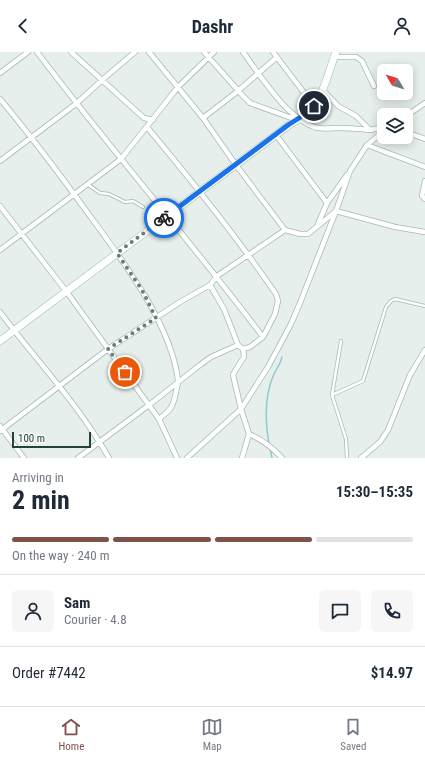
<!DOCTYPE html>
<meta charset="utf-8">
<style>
body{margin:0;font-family:"Roboto Condensed",sans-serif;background:#f6f6f7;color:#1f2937;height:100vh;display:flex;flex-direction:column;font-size:15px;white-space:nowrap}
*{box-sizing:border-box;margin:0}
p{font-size:13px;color:#747a83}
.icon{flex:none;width:22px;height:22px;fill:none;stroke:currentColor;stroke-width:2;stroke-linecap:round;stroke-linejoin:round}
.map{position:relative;height:406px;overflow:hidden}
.details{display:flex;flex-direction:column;background:#fff;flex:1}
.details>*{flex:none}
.needle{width:26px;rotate:308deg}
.tools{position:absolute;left:377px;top:12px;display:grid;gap:8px}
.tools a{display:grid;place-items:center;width:36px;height:36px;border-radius:6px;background:#fff;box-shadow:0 2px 10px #0003;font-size:20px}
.scale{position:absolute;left:12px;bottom:10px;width:79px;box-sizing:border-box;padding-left:4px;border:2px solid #24423a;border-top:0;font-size:11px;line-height:14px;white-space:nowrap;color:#24423a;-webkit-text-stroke:3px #f7fbf9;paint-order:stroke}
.pin{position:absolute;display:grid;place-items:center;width:34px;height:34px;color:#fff;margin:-17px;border:2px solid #fff;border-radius:50%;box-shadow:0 1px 4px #0007}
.courier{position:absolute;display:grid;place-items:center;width:40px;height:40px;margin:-20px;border:3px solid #1a73e8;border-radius:50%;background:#fff;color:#222;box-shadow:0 1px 5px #0007}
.overview em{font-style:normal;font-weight:700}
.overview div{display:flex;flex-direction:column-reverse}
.overview{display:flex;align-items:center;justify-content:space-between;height:68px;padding:0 12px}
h1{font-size:26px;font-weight:700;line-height:30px}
.bar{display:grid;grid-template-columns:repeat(4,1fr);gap:6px 4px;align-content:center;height:48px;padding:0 12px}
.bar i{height:5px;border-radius:3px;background:#e0e1e3}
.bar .current{background:#7f5249}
.bar p{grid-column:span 4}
.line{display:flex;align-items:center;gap:10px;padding:0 12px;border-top:1px solid #e0e1e3}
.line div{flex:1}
.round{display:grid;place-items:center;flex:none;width:42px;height:42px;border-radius:6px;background:#f6f6f7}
header{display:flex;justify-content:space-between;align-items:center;height:52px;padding:0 12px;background:#fff;font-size:18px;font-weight:700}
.tabs{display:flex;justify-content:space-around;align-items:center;height:56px;border-top:1px solid #e0e1e3;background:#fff;font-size:11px;color:#747a83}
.tabs a{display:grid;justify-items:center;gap:2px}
.tabs .current{color:#7f5249}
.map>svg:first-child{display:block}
</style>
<header><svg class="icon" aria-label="back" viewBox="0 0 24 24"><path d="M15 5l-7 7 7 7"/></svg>Dashr<svg class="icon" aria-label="person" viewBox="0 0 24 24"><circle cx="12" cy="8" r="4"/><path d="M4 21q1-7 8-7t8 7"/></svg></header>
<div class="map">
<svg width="425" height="406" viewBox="0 0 425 406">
<rect width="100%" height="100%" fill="#e6efeb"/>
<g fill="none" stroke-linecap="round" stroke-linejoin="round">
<path stroke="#8ec9d4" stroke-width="1.5" d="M269,392c-4,-23 -5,-48 5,-70 3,-6 7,-11 8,-17
M270,396l2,10"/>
<g stroke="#a8b8b2" stroke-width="4">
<path id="lane" d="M87,132l13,9 9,1 16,8 8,-1 10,6
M341,289l-9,54 14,44 1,19
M332,343l31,-14 23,-74 5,-6 4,-2 30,7"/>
</g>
<g stroke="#a8b8b2" stroke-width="6">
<path id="street" d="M37,0c73,97 153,188 226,285
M71,0l73,66 9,2
M149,0l54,66 33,47 49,65 15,4h8l28,-23 59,16 30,5
M204,0l39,44 7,7 47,17
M243,0c17,23 45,69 75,76 7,1 14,0 21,0 11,0 21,1 31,2
M273,0l41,54
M334,5h22l6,4 12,25
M0,21l28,-21
M323,38l15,16 18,10 14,14 14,-3
M0,47c32,38 61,77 90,117 33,45 81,108 88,164 0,4 -1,8 -2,12 -3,15 -5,18 -17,27
M406,64l19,-13
M203,66l35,-27 39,-34
M147,75c45,54 89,109 129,167l2,7 -3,13 -12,23 -13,10 -7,2 -5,-4
M406,80l19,7
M276,83l51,68
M367,93l58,22
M0,109l77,-58 25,-23 33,-28
M425,129l-3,15 3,3
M0,154l66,85 93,128 18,39
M318,172l9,-21 20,-28
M0,198l121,-91 57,-72 36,-35
M0,260c36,48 79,93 109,146
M0,374l24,32
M0,379l108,-82 72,-47 30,-17 7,-9 68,-46
M249,382c14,6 23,13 33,24
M78,406l71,-53 51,-40 11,-8 27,-12 -14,-36 -14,-24
M187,406l54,-49 27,-42 23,-43 9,-21 36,-92 14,-40 17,-26 17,-14
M242,406l7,-24 -8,-25 -8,-34 2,-4 9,-14 -1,-8
M361,406l19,-16 8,-12 22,-55 15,-25"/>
</g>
<g stroke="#a4bbb3" stroke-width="8">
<path id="secondary" d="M0,289l289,-216c6,-4 13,-7 18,-12 17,-15 21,-41 29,-61"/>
</g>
<use href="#lane" stroke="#fff" stroke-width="2.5"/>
<use href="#street" stroke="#fff" stroke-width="4.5"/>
<use href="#secondary" stroke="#fff" stroke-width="7"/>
</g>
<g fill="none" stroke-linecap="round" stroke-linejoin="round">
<path stroke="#687f78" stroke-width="4" stroke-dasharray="0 7.2" d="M125,320l-17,-23 48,-31 -14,-28 -25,-37 47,-35"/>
<path stroke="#1a73e8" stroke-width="5" d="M164,166l124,-93 19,-12 7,-7"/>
</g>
</svg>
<div class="tools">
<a><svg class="needle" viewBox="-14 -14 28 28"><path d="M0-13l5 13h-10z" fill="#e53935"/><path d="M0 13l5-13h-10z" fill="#747a83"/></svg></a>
<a><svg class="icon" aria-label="layers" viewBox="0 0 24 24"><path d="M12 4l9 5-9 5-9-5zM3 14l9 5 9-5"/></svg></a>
</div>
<div class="scale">100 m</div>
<div class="pin" style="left:125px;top:320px;background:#ea580c"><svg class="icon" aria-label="bag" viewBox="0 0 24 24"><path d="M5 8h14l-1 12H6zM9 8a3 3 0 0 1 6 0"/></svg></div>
<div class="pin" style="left:314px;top:54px;background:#1f2937"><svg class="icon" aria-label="home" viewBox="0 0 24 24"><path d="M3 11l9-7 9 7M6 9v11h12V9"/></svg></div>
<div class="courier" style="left:164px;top:166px"><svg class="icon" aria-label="bike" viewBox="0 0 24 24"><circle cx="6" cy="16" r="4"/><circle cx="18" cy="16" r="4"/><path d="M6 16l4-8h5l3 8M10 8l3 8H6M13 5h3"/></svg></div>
</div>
<section class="details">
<div class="overview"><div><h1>2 min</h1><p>Arriving in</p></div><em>15:30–15:35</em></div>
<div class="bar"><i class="current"></i><i class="current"></i><i class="current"></i><i></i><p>On the way · 240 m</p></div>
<div class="line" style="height:72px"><a class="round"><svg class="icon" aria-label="person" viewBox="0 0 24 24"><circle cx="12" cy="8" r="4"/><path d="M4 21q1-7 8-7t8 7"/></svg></a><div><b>Sam</b><p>Courier · 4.8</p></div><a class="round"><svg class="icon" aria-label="chat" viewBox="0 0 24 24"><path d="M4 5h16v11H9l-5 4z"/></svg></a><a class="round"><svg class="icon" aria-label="phone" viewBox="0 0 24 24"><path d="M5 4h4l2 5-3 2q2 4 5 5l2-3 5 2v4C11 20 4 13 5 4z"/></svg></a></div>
<div class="line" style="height:52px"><div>Order #7442</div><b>$14.97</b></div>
</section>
<nav class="tabs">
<a class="current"><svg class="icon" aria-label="home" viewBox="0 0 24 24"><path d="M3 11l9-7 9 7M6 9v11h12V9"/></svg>Home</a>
<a><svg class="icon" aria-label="map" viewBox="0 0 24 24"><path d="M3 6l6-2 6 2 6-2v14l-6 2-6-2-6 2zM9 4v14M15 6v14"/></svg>Map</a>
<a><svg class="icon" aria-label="saved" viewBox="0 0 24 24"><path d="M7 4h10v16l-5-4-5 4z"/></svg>Saved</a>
</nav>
